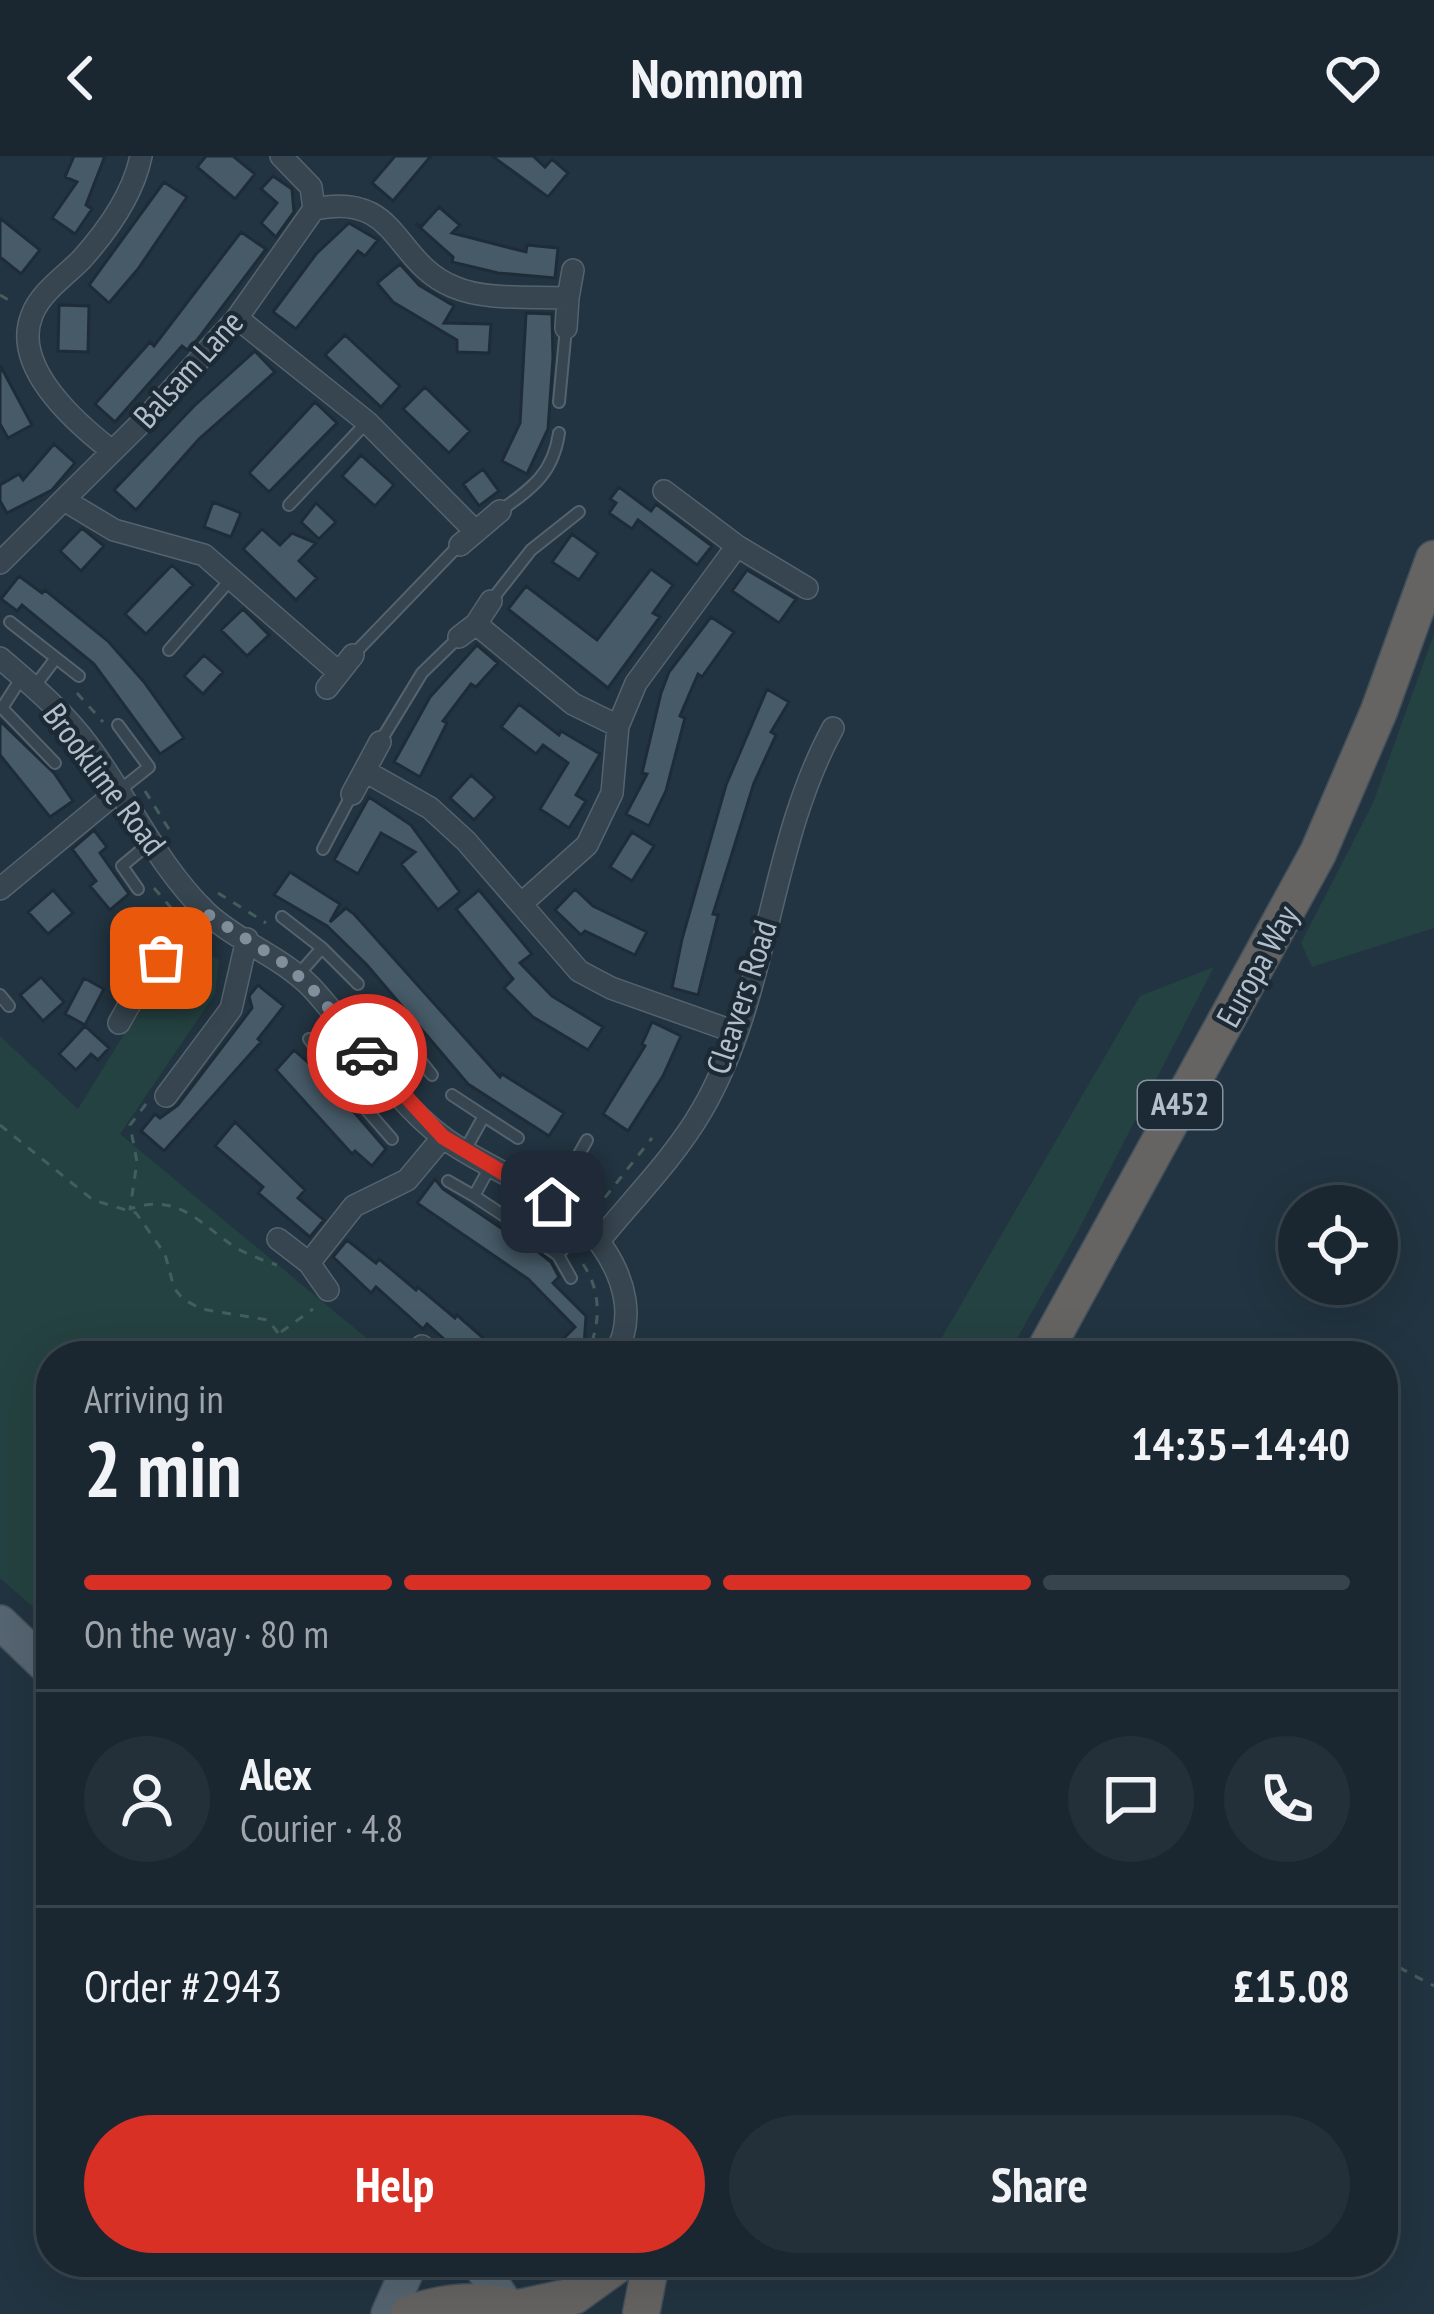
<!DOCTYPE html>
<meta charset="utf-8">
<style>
body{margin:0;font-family:"PT Sans Narrow",sans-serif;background:#232f39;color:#f1f3f6;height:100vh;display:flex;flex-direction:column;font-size:45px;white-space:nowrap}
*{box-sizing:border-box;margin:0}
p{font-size:39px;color:#9fa5ab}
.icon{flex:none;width:66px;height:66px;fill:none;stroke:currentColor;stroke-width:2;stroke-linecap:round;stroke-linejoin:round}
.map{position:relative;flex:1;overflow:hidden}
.drawer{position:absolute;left:36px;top:1185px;width:1362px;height:936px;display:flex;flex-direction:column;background:#1a2731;border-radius:48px;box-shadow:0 12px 48px #0002,0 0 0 3px #38444d}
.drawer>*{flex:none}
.tools{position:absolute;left:1278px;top:1029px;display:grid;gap:24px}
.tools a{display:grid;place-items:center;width:120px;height:120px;border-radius:50%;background:#1a2731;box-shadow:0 12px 48px #0002,0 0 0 3px #38444d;font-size:60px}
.pin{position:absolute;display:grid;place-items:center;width:102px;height:102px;color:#fff;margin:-51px;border-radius:24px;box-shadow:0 6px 18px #0006}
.courier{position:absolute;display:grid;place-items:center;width:120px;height:120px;margin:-60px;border:9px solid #d93025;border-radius:50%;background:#fff;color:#222;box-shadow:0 3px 15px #0007}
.headline em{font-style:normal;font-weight:700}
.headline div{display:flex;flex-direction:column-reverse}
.headline{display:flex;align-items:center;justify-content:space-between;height:204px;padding:0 48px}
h1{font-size:78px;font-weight:700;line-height:90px}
.bar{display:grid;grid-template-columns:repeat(4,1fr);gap:18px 12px;align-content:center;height:144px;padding:0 48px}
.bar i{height:15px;border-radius:9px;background:#38444d}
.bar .on{background:#d93025}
.bar p{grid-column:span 4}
.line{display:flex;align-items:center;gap:30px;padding:0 48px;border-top:3px solid #38444d}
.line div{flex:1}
.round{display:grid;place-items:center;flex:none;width:126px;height:126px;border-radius:63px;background:#232f39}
.button{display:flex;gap:24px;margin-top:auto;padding:24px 48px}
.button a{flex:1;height:138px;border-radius:72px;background:#d93025;color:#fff;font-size:48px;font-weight:700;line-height:138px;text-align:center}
.button a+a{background:#232f39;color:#f1f3f6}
header{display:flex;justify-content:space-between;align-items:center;height:156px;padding:0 48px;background:#1a2731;font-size:54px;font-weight:700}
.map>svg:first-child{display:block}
</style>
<header><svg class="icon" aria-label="back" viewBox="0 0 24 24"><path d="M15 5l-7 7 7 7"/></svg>Nomnom<svg class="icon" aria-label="heart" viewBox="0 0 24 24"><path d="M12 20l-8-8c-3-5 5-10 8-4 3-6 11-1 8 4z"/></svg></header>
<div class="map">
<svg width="1434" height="2158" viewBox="0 0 1434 2158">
<rect width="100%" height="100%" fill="#223441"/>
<path fill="#244241" d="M1434,478v294l-122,39 -11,-24 72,-140z
M197,790l22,14 -4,34 -95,140 268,222h-337v267l-51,-45v-542l78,73 82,-133z
M1214,811l-137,266 -70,123h-76l209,-360z"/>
<path fill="#465a67" stroke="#1e2c38" stroke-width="3" d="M74,0h31l-19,49 6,4 -17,25 -23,-16 25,-36 -12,-5z
M206,0h27l22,18 -20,25 -38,-32z
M395,0h36l-38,45 -21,-18z
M492,0h41l12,11 7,-8 16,14 -20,24z
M273,20l19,13 2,23 -18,25 -15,-14 16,-20 -16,-14z
M164,26l23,15 -49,72 -29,34 -20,-18z
M439,51l21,18 -8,8 74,19 1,-7 31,3 -3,30 -57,-5 -46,-11 1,-5 -37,-33 6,2z
M0,62l40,32 -19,24 -21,-17z
M349,67l29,17 -13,16 -7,-5 -62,78 -23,-17 43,-58z
M241,76l25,17 -68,90 -11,11 -5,-4 -67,76 -20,-18 55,-62 4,4z
M400,108l19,21 35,21 -10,17 47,1 -2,29 -32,-1v-12l-64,-38 -16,-19z
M59,149l30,1 -1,46 -30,-1z
M526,157l26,1 1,44 -5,71 -21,45 -25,-13 18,-38z
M345,179l55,51 -19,21 -56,-52z
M255,195l20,21 -76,67 -63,71 -22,-20 80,-84z
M0,209l32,60 -24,13 -8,-14z
M425,231l45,44 -21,22 -46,-44z
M315,246l22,21 -68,69 -20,-19z
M54,288l21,19 -23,27 -45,23 -7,-12v-16l19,-11 4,6z
M361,299l33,30 -19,21 -33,-30z
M483,313l16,22 -20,15 -16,-22z
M619,331l32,24 5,-7 56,42 -15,19 -59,-45 -6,9 -23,-16 7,-10 -6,-4z
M213,346l28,11 -10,24 -27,-10z
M316,347l20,19 -17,17 -18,-17z
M82,372l22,18 -23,25 -21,-20z
M262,373l18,16 12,-12 24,10 -17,18 18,17 -21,22 -53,-51z
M572,378l26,19 -19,27 -27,-18z
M172,409l21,20 -47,49 -21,-20z
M651,413l22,16 -20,28 7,4 -52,71 -100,-79 18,-23 71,54z
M747,414l49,29 -17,24 -47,-32z
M19,420l23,17 3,-3 63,51 36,41 40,56 -24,16 -66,-90 -72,-59 -5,6 -16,-12z
M243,453l26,26 -22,21 -26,-26z
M711,461l23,15 -32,45 -4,-3 -18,42 5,2 -19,73 -17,35 -23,-12 21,-40 -5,-1 19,-80 8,-21z
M477,489l21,18 -22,24 -5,-3 -28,37 4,2 -27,54 -26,-15 36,-65z
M204,499l19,17 -20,22 -19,-18z
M767,533l22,13 -18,30 5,3 -22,48 -41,131 5,1 -20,80 -26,-7 10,-49 44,-154z
M519,548l40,31 2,-4 39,23 -24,41 10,6 -17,27 -29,-19 28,-46 -25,-18 -7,9 -35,-27z
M0,565l54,52 19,28 -23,16 -50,-62z
M471,619l24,22 -21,23 -24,-22z
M369,641l42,28 49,67 -22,18 -37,-46 14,-12 -34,-19 -23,41 -24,-14z
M94,674l13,17 -7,6 29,41 -19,16 -20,-24 6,-5 -24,-32z
M632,676l22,14 -22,35 -22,-14z
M290,716l50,32 -10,18 16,-14 8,6 146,163 2,-3 62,39 -15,23 -81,-52 -101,-119 -40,-39 -53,-31z
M575,733l18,17 54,26 -12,23 -50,-24 -4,4 -26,-25z
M53,734l20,23 -25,21 -20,-22z
M479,734l53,64 -12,9 32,33 51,31 -15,23 -55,-33 -29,-29 9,-9 -57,-70z
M153,756l23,13 -24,22 -17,-13z
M41,821l23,25 -21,19 -23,-26z
M84,822l20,11 -19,36 -20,-11z
M258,829l26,21 -26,33 3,3 -97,109 -23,-20 14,-17 5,4 18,-13 74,-97 -3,-12z
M652,866l29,14 -18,40 -35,55 -25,-17 42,-68 -3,-2z
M85,870l24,22 -11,12 -7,-6 -15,16 -17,-16z
M294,894l27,24 65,75 -14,17 -17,-15 -3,3 -76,-84z
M235,966l70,68 -7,8 26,22 -14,17 -52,-44 5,-6 -48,-41z
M435,1023l8,10 67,45 2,-3 39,31 8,15 -6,6 33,33 -2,30 -11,10 -13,-14 15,-15 -47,-48 -111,-76z
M347,1084l29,23 3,-4 37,31 2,-3 37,31 2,-3 47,41h-41l-36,-32 -4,5 -47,-42 -5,6 -38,-36z"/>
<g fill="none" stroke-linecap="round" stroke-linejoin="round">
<g stroke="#55636e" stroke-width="14">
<path id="service" d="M559,246l7,-74
M289,349l78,-83
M500,355c32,-23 53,-37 59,-78
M491,445l40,-51 48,-38
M10,466l46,36 -22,29
M169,494l62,-71
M353,499l106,-110
M56,502l23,18
M2,552l20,-31
M3,553l52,54
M118,569l31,42 -29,23
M380,586l42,-69 37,-36
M323,693l29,-55
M138,733l-16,-23 29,-24
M282,761l40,31 -24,27
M322,792l36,36
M0,839l9,11
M375,848l30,37 -28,24
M309,883l30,39
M405,885l27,34
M362,897l-23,25 53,61
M452,939l32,21 -19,34
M484,960l34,22
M448,1025l26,15 17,-31
M474,1040l35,23
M554,1043l33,-59
M538,1085l20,14
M571,1122l-13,-23 24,-28"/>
</g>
<g stroke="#55636e" stroke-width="24">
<path id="minor" d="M314,53c86,-18 78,53 140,78 32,14 80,9 114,11l-2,30
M568,142l5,-28
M237,162l130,104 108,109
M112,295c-35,-27 -101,-84 -80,-136 8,-22 33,-39 49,-55 27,-30 52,-65 60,-104
M64,344l50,30 90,25 133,116
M460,389l40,-34
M737,390l70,42
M0,407l146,-145 91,-100 77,-109 -3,-22 -30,-31
M476,468l97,80 45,22
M459,481l17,-13 15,-23
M0,502c33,28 65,55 91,91 39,53 67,117 116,164 31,29 73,43 104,74 45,48 80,112 133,151 49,36 123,56 158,108 23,33 34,74 12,110
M327,532l26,-33
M365,615l65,37 36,33 113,130 32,17 124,44
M352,638l28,-52
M0,733l117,-97
M521,748l66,-59 25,-52 6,-67 18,-43 101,-137 -73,-55
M119,867l29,-51 61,-57
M166,940l65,-87 16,-70
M278,1083l31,24 45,-57 53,-26 36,-43
M599,1085c34,-42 76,-84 103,-131 68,-117 66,-263 131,-382
M309,1107l19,27
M422,1190l12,10"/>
</g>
<g stroke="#43515c" stroke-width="36">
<path id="primary" d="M0,1466l51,49
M478,2106l28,42
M388,2158l23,-52"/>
</g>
<g stroke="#42505b" stroke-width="39">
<path id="trunk" d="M1042,1200l276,-503 61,-142 55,-152
M519,2152l55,-12 47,-34
M409,2158c41,-15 84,-16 125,0
M641,2158l10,-52"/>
</g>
<path stroke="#435e5d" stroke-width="3" stroke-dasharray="9 9" stroke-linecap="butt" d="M0,139l14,8
M77,537l26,29
M145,635l27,43
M154,732l25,29
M218,737l48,30
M146,948l-16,21 7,37 -7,47c42,-15 63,7 95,31 15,12 34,19 52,25
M0,969l93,75 43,13 29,41 9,34 9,11 18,10 67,11 28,36
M519,997l17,11
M588,1044h15l49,-62
M521,1052l26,19
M583,1108c19,28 18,62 3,92
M281,1176l32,-23
M43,1458l8,-1
M1383,1803l51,27"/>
<use href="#service" stroke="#374550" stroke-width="10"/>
<use href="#minor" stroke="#374550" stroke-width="21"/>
<use href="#primary" stroke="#556571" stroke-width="33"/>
<use href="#trunk" stroke="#666462" stroke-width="36"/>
</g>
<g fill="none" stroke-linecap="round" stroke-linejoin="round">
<path stroke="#808f9b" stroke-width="12" stroke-dasharray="0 21.6" d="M161,802l48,-43 73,47 28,24 57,68"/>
<path stroke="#d93025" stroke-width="15" d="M367,898l76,83 109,65"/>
</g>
<g text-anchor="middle" stroke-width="9" stroke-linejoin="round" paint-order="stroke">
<rect fill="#1c2a36" stroke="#86939e" stroke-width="3" x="1138" y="925" width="84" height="48" rx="9"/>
<g font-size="30" font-weight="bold" fill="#b3c0cb">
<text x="1180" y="959">A452</text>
</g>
<g font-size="33" fill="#b3c0cb" stroke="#1c2a36">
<text transform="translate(188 213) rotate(-48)" y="12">Balsam Lane</text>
<text transform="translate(105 623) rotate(53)" y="12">Brooklime Road</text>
<text transform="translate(1257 810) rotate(-61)" y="12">Europa Way</text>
<text transform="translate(741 841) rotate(-72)" y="12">Cleavers Road</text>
</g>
</g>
</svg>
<div class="tools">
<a><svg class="icon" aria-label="locate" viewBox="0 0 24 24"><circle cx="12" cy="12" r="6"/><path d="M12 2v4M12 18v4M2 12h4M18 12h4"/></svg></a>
</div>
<div class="pin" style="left:161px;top:802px;background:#ea580c"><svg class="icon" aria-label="bag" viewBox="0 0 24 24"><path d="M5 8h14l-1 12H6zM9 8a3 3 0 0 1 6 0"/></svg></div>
<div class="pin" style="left:552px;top:1046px;background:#1f2937"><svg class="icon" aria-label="home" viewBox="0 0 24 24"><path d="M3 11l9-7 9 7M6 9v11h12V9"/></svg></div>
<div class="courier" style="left:367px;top:898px"><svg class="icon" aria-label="car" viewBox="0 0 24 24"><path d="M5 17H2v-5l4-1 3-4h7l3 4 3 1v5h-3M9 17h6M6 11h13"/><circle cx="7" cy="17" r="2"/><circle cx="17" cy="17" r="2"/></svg></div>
<section class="drawer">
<div class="headline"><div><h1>2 min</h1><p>Arriving in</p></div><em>14:35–14:40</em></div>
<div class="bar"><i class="on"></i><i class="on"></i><i class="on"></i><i></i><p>On the way · 80 m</p></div>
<div class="line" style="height:216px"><a class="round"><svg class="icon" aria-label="person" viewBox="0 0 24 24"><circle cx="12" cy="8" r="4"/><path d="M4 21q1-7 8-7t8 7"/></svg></a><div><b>Alex</b><p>Courier · 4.8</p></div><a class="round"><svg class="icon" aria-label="chat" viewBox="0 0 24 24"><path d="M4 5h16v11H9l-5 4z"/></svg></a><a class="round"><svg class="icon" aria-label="phone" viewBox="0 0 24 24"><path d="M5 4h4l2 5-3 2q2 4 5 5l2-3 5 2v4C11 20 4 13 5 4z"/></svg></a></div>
<div class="line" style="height:156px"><div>Order #2943</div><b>£15.08</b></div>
<div class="button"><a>Help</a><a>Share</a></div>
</section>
</div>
